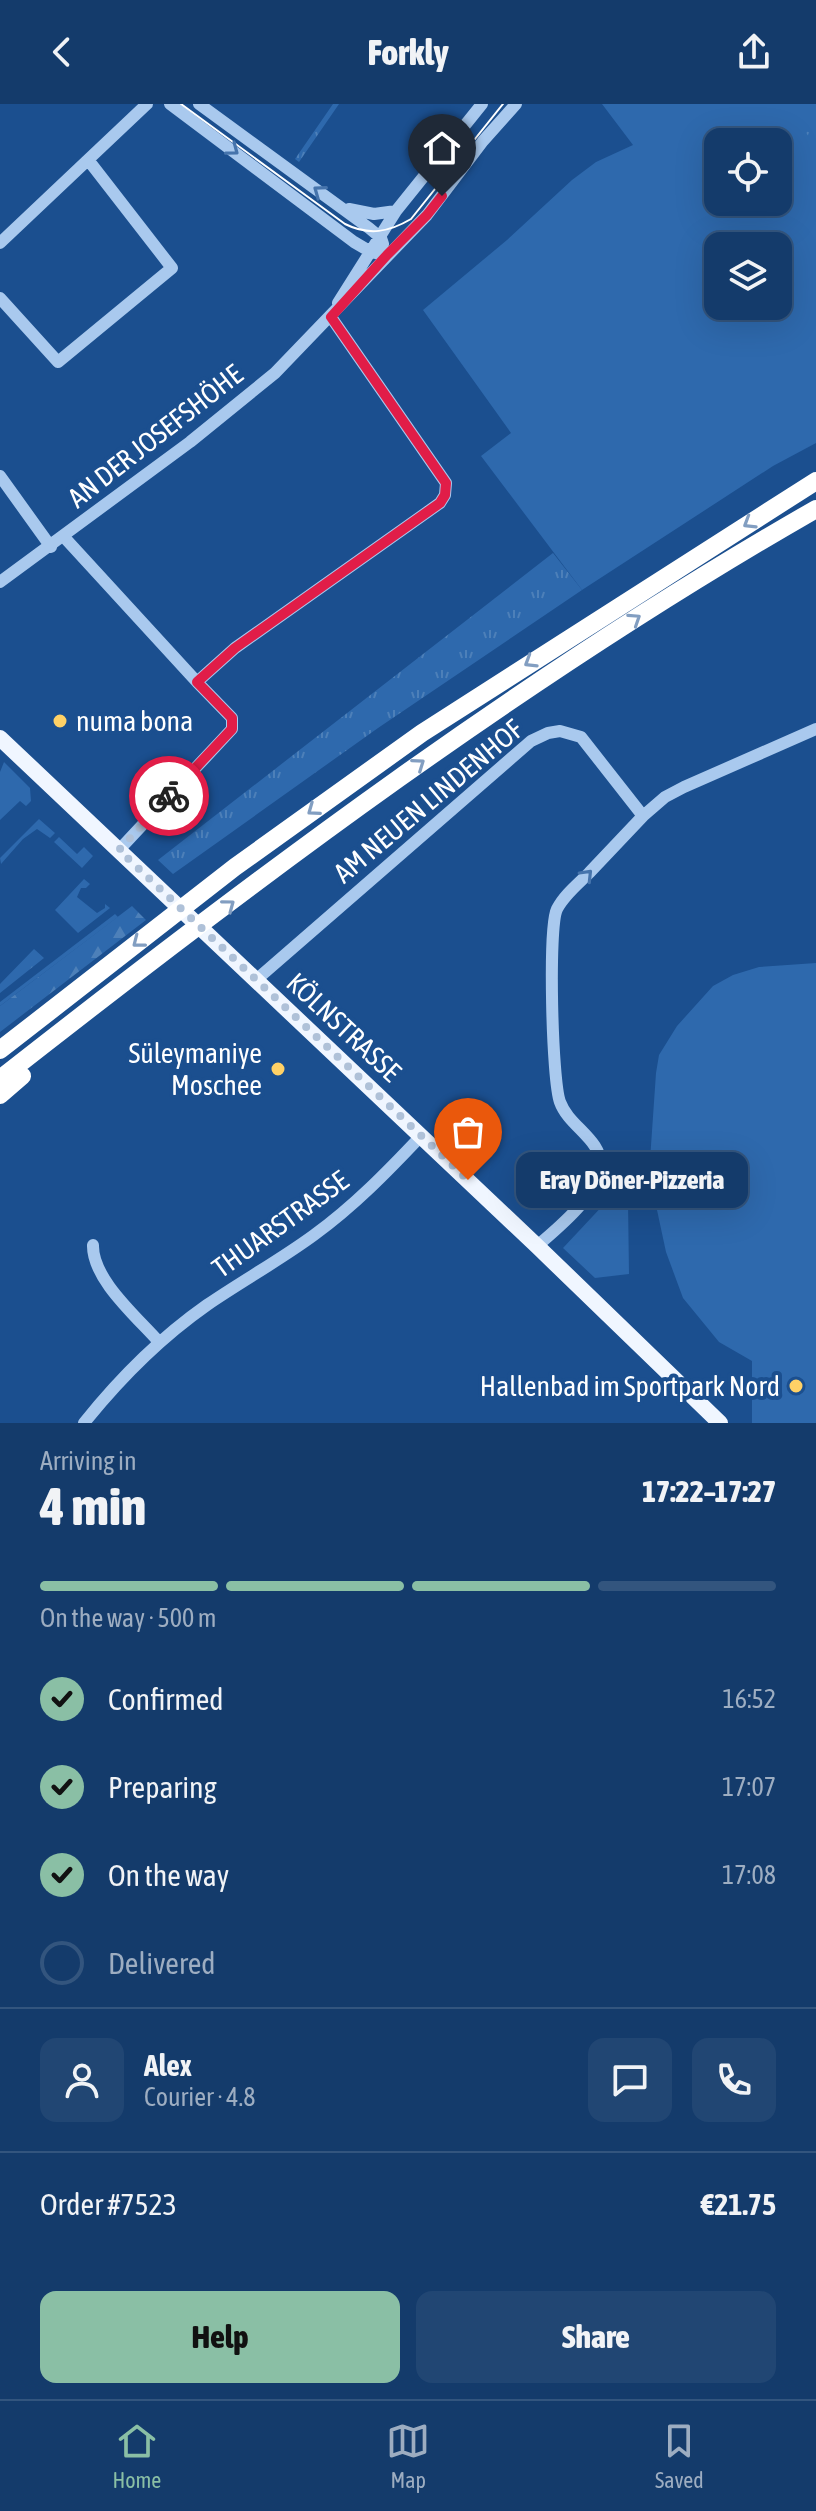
<!DOCTYPE html>
<meta charset="utf-8">
<style>
body{margin:0;font-family:"Asap Condensed",sans-serif;background:#214673;color:#f1f3f6;height:100vh;display:flex;flex-direction:column;font-size:30px;white-space:nowrap}
*{box-sizing:border-box;margin:0}
p{font-size:26px;color:#9dadc1}
.icon{flex:none;width:44px;height:44px;fill:none;stroke:currentColor;stroke-width:2;stroke-linecap:round;stroke-linejoin:round}
.map{position:relative;height:1319px;overflow:hidden}
.drawer{display:flex;flex-direction:column;background:#143b6b;flex:1}
.drawer>*{flex:none}
.tools{position:absolute;left:704px;top:24px;display:grid;gap:16px}
.tools a{display:grid;place-items:center;width:88px;height:88px;border-radius:16px;background:#143b6b;box-shadow:0 8px 32px #0002,0 0 0 2px #33557e;font-size:40px}
.pin{position:absolute;display:grid;place-items:center;width:68px;height:68px;color:#fff;margin:-82px -34px;border-radius:50% 50% 50% 0;rotate:-45deg;box-shadow:0 0 8px #0007}
.pin .icon{rotate:45deg}
.courier{position:absolute;display:grid;place-items:center;width:80px;height:80px;margin:-40px;border:6px solid #e11d48;border-radius:50%;background:#fff;color:#222;box-shadow:0 2px 10px #0007}
.bubble{position:absolute;height:56px;border-radius:16px;background:#143b6b;box-shadow:0 8px 32px #0002,0 0 0 2px #33557e;font-size:26px;font-weight:800;line-height:56px;text-align:center}
.overview em{font-style:normal;font-weight:800}
.overview div{display:flex;flex-direction:column-reverse}
.overview{display:flex;align-items:center;justify-content:space-between;height:136px;padding:0 40px}
h1{font-size:52px;font-weight:800;line-height:60px}
.bar{display:grid;grid-template-columns:repeat(4,1fr);gap:12px 8px;align-content:center;height:96px;padding:0 40px}
.bar i{height:10px;border-radius:6px;background:#33557e}
.bar .current{background:#8abfa5}
.bar p{grid-column:span 4}
.line{display:flex;align-items:center;gap:20px;padding:0 40px;border-top:2px solid #33557e}
.line div{flex:1}
.round{display:grid;place-items:center;flex:none;width:84px;height:84px;border-radius:16px;background:#214673}
ol{padding:0 40px;list-style:none}
li{display:flex;align-items:center;gap:24px;height:88px}
li p{margin-inline-start:auto}
li .icon{padding:8px;border-radius:50%;background:#8abfa5;color:#111;stroke-width:4}
li:last-child{color:#9dadc1}
li i{width:44px;height:44px;border:4px solid #33557e;border-radius:50%}
.cta{display:flex;gap:16px;margin-top:auto;padding:16px 40px}
.cta a{flex:1;height:92px;border-radius:16px;background:#8abfa5;color:#111;font-size:32px;font-weight:800;line-height:92px;text-align:center}
.cta a+a{background:#214673;color:#f1f3f6}
header{display:flex;justify-content:space-between;align-items:center;height:104px;padding:0 40px;background:#143b6b;font-size:36px;font-weight:800}
.dock{display:flex;justify-content:space-around;align-items:center;height:112px;border-top:2px solid #33557e;background:#143b6b;font-size:22px;color:#9dadc1}
.dock a{display:grid;justify-items:center;gap:4px}
.dock .current{color:#8abfa5}
.map>svg:first-child{display:block}
</style>
<header><svg class="icon" aria-label="back" viewBox="0 0 24 24"><path d="M15 5l-7 7 7 7"/></svg>Forkly<svg class="icon" aria-label="share" viewBox="0 0 24 24"><path d="M12 15V3M7 8l5-5 5 5M5 13v7h14v-7"/></svg></header>
<div class="map">
<svg width="816" height="1319" viewBox="0 0 816 1319">
<defs>
<pattern id="forest-firs" width="22" height="20" patternUnits="userSpaceOnUse" patternTransform="scale(2)"><rect width="22" height="20" fill="#2e69ad"/><path d="M5 1l3.5 6h-7zM16 11l3.5 6h-7z" fill="#4d80b9"/></pattern>
<pattern id="park-tufts" width="24" height="20" patternUnits="userSpaceOnUse" patternTransform="scale(2)"><rect width="24" height="20" fill="#2e69ad"/><path d="M3 7l-1-3M5 7V3M7 7l1-3M15 17l-1-3M17 17v-4M19 17l1-3" fill="none" stroke="#4d80b9"/></pattern>
</defs>
<rect width="100%" height="100%" fill="#1b4f8f"/>
<path fill="#2e69ad" fill-rule="evenodd" d="M602,0h214v339l-43,23 -191,124 -101,-134 30,-23 -88,-123 84,-70 65,-60 24,-18 37,-17zM718,38h60v60h-60zM718,142h60v60h-60z
M4,658l26,26 1,13 -5,5 -6,-5 -20,19v-48z
M39,715l16,14 -5,5 -13,-9 -14,10 -22,25 -1,-6z
M59,733l18,17 7,-7 9,9 -11,12 -28,-26z
M84,775l6,5 -4,4h-5l-4,9 20,16 8,-5v-4l5,4 -32,25 -23,-23z
M115,810l3,3 -118,89v-4z
M816,859v460h-64v-62l-33,-19 -36,-44 -17,-46 -12,-56 -4,-36 6,-87 3,-18 18,-29 36,-40 20,-11 26,-8z
M607,1097h21l1,73 -34,4 -32,-30z"/>
<path fill="url(#forest-firs)" d="M132,802l14,14 -146,112v-26z
M34,845l10,9 -44,35v-9z"/>
<path fill="url(#park-tufts)" d="M333,0h6l-40,58 -4,-3z
M786,0h30v43z
M553,449l29,37 -204,138 -205,146 -15,-14z"/>
<g fill="none" stroke-linecap="round" stroke-linejoin="round">
<path stroke="#a9c9ee" stroke-width="12" d="M170,0l184,138 17,10 16,3
M199,0l170,124 12,10 2,6
M349,105l25,5 22,-3
M0,139l147,-139
M0,194l58,64 114,-94 -83,-107
M338,199l58,-92 86,-107
M0,372l51,71
M64,433l133,145
M0,478l190,-140 85,-69 152,-158 56,-74 33,-37
M643,712l22,-19 19,-10 132,-58
M119,746l113,-121v-11l-35,-36 38,-34 205,-145 5,-8 1,-12 -115,-166
M256,876l275,-239 17,-8 12,-2 21,6 62,79c-18,19 -36,38 -54,57 -11,11 -25,22 -32,36 -9,18 -5,172 3,193 9,25 42,37 41,65 -1,26 -44,62 -64,79
M93,1141c-1,34 44,72 66,97
M84,1319c36,-45 76,-85 123,-118 35,-24 73,-45 107,-70 40,-29 74,-64 107,-99"/>
<path stroke="#f0f6ff" stroke-width="16" d="M0,634l537,508 183,177"/>
<path stroke="#fff" stroke-width="18" d="M0,946l235,-183 187,-134 394,-252
M0,975c261,-205 528,-405 816,-570
M0,991l22,-19"/>
<path stroke="#fff" stroke-width="2" d="M181,0l164,120c24,12 44,8 66,-5l92,-115"/>
</g>
<defs><path id="oneway-chevron" d="M-2-3.5L2.5 0L-2 3.5" fill="none" stroke-width="1.6" stroke-linecap="round" stroke-linejoin="round" transform="scale(2)"/></defs>
<g stroke="#4674ac">
<use href="#oneway-chevron" transform="translate(233 46) rotate(37)"/>
<use href="#oneway-chevron" transform="translate(319 87) rotate(-144)"/>
<use href="#oneway-chevron" transform="translate(587 771) rotate(-46)"/>
</g>
<g stroke="#829ec1">
<use href="#oneway-chevron" transform="translate(749 419) rotate(148)"/>
<use href="#oneway-chevron" transform="translate(635 515) rotate(-33)"/>
<use href="#oneway-chevron" transform="translate(530 558) rotate(148)"/>
<use href="#oneway-chevron" transform="translate(419 660) rotate(-35)"/>
<use href="#oneway-chevron" transform="translate(313 706) rotate(144)"/>
<use href="#oneway-chevron" transform="translate(229 801) rotate(-37)"/>
<use href="#oneway-chevron" transform="translate(138 838) rotate(142)"/>
</g>
<g fill="none" stroke-linecap="round" stroke-linejoin="round">
<path stroke="#afc1d8" stroke-width="8" stroke-dasharray="0 14.4" d="M169,692l-50,54 349,330"/>
<path stroke="#e11d48" stroke-width="10" d="M169,692l63,-67v-11l-35,-36 38,-34 205,-145 5,-8 1,-12 -115,-166 56,-62 40,-40 15,-19"/>
</g>
<g fill="#ffd166" stroke="#1b4f8f" stroke-width="3">
<circle cx="60" cy="617" r="8"/>
<circle cx="278" cy="965" r="8"/>
<circle cx="796" cy="1282" r="8"/>
</g>
<g text-anchor="middle" stroke-width="8" stroke-linejoin="round" paint-order="stroke">
<g font-size="28" fill="#fff" stroke="#1b4f8f">
<text transform="translate(155 332) rotate(-38)" y="10">AN DER JOSEFSHÖHE</text>
<text transform="translate(428 697) rotate(-40)" y="10">AM NEUEN LINDENHOF</text>
<text transform="translate(344 923) rotate(43)" y="10">KÖLNSTRASSE</text>
<text transform="translate(280 1120) rotate(-36)" y="10">THUARSTRASSE</text>
</g>
<g font-size="28" fill="#fff" stroke="#1b4f8f" text-anchor="end">
<text x="76" y="627" text-anchor="start">numa bona</text>
<text x="262" y="959">Süleymaniye<tspan x="262" dy="32">Moschee</tspan></text>
<text x="780" y="1292">Hallenbad im Sportpark Nord</text>
</g>
</g>
</svg>
<div class="tools">
<a><svg class="icon" aria-label="locate" viewBox="0 0 24 24"><circle cx="12" cy="12" r="6"/><path d="M12 2v4M12 18v4M2 12h4M18 12h4"/></svg></a>
<a><svg class="icon" aria-label="layers" viewBox="0 0 24 24"><path d="M12 4l9 5-9 5-9-5zM3 14l9 5 9-5"/></svg></a>
</div>
<div class="pin" style="left:468px;top:1076px;background:#ea580c"><svg class="icon" aria-label="bag" viewBox="0 0 24 24"><path d="M5 8h14l-1 12H6zM9 8a3 3 0 0 1 6 0"/></svg></div>
<div class="pin" style="left:442px;top:92px;background:#1f2937"><svg class="icon" aria-label="home" viewBox="0 0 24 24"><path d="M3 11l9-7 9 7M6 9v11h12V9"/></svg></div>
<div class="courier" style="left:169px;top:692px"><svg class="icon" aria-label="bike" viewBox="0 0 24 24"><circle cx="6" cy="16" r="4"/><circle cx="18" cy="16" r="4"/><path d="M6 16l4-8h5l3 8M10 8l3 8H6M13 5h3"/></svg></div>
<div class="bubble" style="left:516px;top:1048px;width:232px">Eray Döner-Pizzeria</div>
</div>
<section class="drawer">
<div class="overview"><div><h1>4 min</h1><p>Arriving in</p></div><em>17:22–17:27</em></div>
<div class="bar"><i class="current"></i><i class="current"></i><i class="current"></i><i></i><p>On the way · 500 m</p></div>
<ol>
<li><svg class="icon" aria-label="check" viewBox="0 0 24 24"><path d="M5 12l5 5 9-10"/></svg>Confirmed<p>16:52</p></li>
<li><svg class="icon" aria-label="check" viewBox="0 0 24 24"><path d="M5 12l5 5 9-10"/></svg>Preparing<p>17:07</p></li>
<li><svg class="icon" aria-label="check" viewBox="0 0 24 24"><path d="M5 12l5 5 9-10"/></svg>On the way<p>17:08</p></li>
<li><i></i>Delivered</li>
</ol>
<div class="line" style="height:144px"><a class="round"><svg class="icon" aria-label="person" viewBox="0 0 24 24"><circle cx="12" cy="8" r="4"/><path d="M4 21q1-7 8-7t8 7"/></svg></a><div><b>Alex</b><p>Courier · 4.8</p></div><a class="round"><svg class="icon" aria-label="chat" viewBox="0 0 24 24"><path d="M4 5h16v11H9l-5 4z"/></svg></a><a class="round"><svg class="icon" aria-label="phone" viewBox="0 0 24 24"><path d="M5 4h4l2 5-3 2q2 4 5 5l2-3 5 2v4C11 20 4 13 5 4z"/></svg></a></div>
<div class="line" style="height:104px"><div>Order #7523</div><b>€21.75</b></div>
<div class="cta"><a>Help</a><a>Share</a></div>
</section>
<nav class="dock">
<a class="current"><svg class="icon" aria-label="home" viewBox="0 0 24 24"><path d="M3 11l9-7 9 7M6 9v11h12V9"/></svg>Home</a>
<a><svg class="icon" aria-label="map" viewBox="0 0 24 24"><path d="M3 6l6-2 6 2 6-2v14l-6 2-6-2-6 2zM9 4v14M15 6v14"/></svg>Map</a>
<a><svg class="icon" aria-label="saved" viewBox="0 0 24 24"><path d="M7 4h10v16l-5-4-5 4z"/></svg>Saved</a>
</nav>
